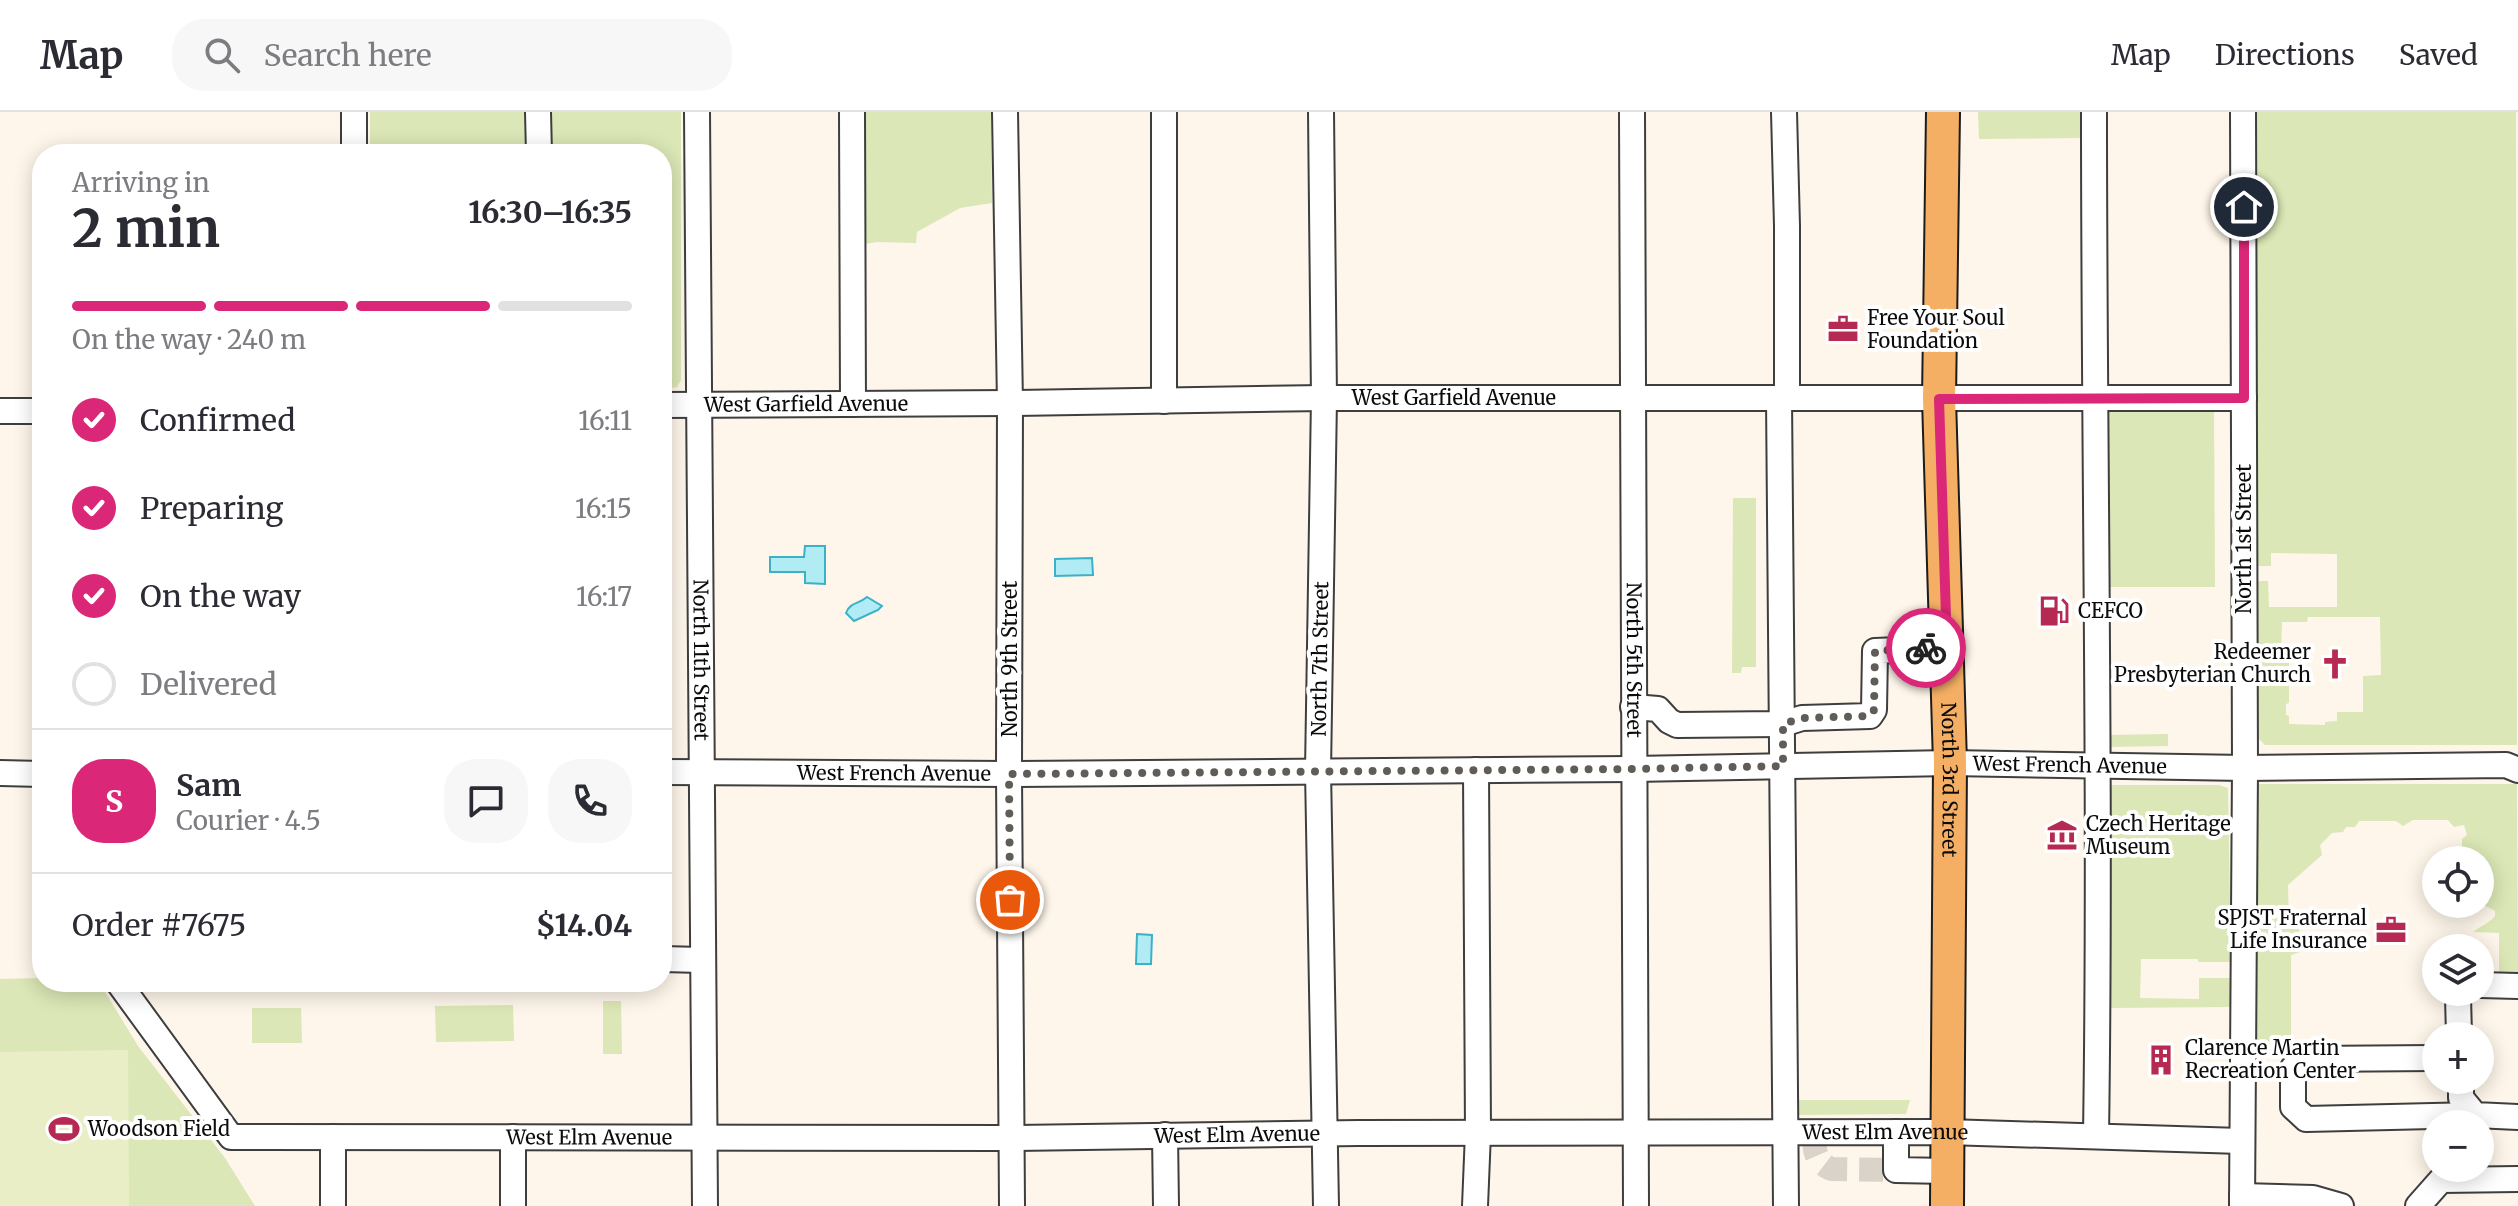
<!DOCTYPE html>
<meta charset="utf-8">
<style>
body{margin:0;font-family:Merriweather,serif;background:#f7f7f7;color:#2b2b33;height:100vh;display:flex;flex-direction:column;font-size:30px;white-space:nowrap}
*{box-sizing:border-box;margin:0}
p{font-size:26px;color:#7c7c81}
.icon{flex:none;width:44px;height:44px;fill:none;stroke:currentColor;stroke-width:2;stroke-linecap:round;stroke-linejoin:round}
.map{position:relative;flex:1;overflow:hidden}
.details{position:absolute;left:32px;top:32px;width:640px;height:848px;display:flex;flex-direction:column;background:#fff;border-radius:32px;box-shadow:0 4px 20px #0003}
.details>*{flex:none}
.fabs{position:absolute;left:2422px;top:734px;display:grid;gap:16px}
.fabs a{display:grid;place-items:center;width:72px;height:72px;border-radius:50%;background:#fff;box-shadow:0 4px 20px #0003;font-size:40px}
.pin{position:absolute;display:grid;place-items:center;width:68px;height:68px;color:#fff;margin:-34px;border:4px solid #fff;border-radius:50%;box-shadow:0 2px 8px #0007}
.courier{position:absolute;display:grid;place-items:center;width:80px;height:80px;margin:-40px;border:6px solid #db2777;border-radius:50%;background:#fff;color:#222;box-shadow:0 2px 10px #0007}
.summary em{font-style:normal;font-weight:700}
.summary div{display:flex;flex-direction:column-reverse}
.summary{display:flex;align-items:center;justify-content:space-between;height:136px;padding:0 40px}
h1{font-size:52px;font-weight:700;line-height:60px}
.bar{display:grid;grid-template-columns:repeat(4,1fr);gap:12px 8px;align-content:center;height:96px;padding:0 40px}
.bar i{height:10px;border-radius:6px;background:#e1e1e2}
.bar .selected{background:#db2777}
.bar p{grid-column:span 4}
.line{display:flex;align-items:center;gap:20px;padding:0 40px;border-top:2px solid #e1e1e2}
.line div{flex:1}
.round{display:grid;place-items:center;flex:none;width:84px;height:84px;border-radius:32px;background:#f7f7f7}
ol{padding:0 40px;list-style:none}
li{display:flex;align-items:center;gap:24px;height:88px}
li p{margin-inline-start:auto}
li .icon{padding:8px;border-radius:50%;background:#db2777;color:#fff;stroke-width:4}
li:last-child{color:#7c7c81}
li i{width:44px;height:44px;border:4px solid #e1e1e2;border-radius:50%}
header{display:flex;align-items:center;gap:48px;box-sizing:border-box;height:112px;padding:0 40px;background:#fff;border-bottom:2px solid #e1e1e2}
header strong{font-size:38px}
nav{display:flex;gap:44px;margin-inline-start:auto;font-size:28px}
.search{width:560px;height:72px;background:#f7f7f7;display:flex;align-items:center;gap:20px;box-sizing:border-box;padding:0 28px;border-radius:32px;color:#7c7c81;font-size:30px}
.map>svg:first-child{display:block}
</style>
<header>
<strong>Map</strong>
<div class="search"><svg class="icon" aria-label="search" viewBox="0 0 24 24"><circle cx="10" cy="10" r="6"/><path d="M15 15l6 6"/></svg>Search here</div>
<nav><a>Map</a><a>Directions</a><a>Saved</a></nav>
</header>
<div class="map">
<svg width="2518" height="1094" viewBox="0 0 2518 1094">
<rect width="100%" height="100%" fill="#fef6ea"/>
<path fill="#dbe7b6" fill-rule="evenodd" d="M370,0h163v42h-163z
M547,0h134v268l-4,7 -15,3v-236h-115z
M856,0h135l1,91 -32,5 -43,24 -1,11 -39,-1 -19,3z
M1978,0h107v26l-106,1z
M2253,0h263l1,633h-252l-10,-10v-154h13l1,26h68v-53l-66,-1v13h-17zM2308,505h72l1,58 -18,1v36h-26v9l-12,1v3l-36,-1v-8l-3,-1v-11l3,-1v-51l-8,-1 1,-29h25z
M2214,298l1,177h-110l-8,-175z
M1733,386h23v169h-14l-1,6h-9z
M2168,622v12l-62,1 -1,-12z
M2256,672h261l1,189 -19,1v-41l-26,-1c7,-6 17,-9 22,-16v-5l-15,-8v-43h-18v-21l5,-4 -3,-10 -10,2 -6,-7h-35l-10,6 -7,-5h-37l-4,6h-9l-3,5 -11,1 -12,12 2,10 -34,30 1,38 10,1 1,28 -9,3v87l-36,1z
M2109,673h110l9,3 3,174h-33v-3h-57l-1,39 59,1v-21h31v29l-123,1z
M42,866v4h57l39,64 87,112 30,48h-255v-227z
M603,889h18l1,53h-19z
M513,893l1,36 -78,1 -1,-36z
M252,896h49l1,35h-50z
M1800,988h110l-4,14 -108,1 -3,-14z"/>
<path fill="#eaeec7" d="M128,938l1,156h-129v-154z"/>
<path fill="#b1ebf4" stroke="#3bb1c8" stroke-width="2" d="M805,434h20v38l-20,-1v-11h-35v-15h34z
M1092,446l1,17 -38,1v-17z
M867,485l15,9 -4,4 -24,11 -8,-8c4,-11 13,-9 21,-16z
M1137,822l15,1 -1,29h-15z"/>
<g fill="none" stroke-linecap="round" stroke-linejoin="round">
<path stroke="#dad3c9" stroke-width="24" stroke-dasharray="24 12" stroke-linecap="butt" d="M1814,1020c0,17 0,29 17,37l65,1"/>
<g stroke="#3e3e3e" stroke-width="28">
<g id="minor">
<path d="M354,0v42"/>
<path d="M538,0l1,42"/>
<path id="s1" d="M697,0l8,1094"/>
<path d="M852,0l1,292"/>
<path d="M1005,0l5,291 -1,371 3,432"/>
<path d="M1164,0v289"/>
<path d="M1321,0l3,286 -6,373 8,435"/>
<path id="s2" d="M1632,0l4,1094"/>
<path d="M1784,0l3,114v172"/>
<path d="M2094,0c0,341 7,683 2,1024"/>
<path d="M1779,286l7,808"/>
<path id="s3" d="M662,293l348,-2 314,-5h920"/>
<path d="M0,299h42"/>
<path d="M1633,595l25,2 11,12 8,4 106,-1 19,-6 68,-2 4,-6 1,-59 72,-3"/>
<path id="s4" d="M662,660l347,2 624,-5 317,-6 295,5 261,-3 12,5"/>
<path d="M0,661l42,1"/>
<path d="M662,847l40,1"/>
<path id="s5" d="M118,870l113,155 780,1 347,-5 589,-1 294,9"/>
<path d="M2480,873l38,1"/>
<path d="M2459,924l-1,-40 4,-4"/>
<path d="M2436,946l-130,1 -13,9v39l13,12 169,-4"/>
<path d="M2461,968v18l14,17 43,2"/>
<path d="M1896,1020v38l51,1"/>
<path d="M1165,1023l1,71"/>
<path d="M2242,1084l71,2 28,8"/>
<path d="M333,1094v-69"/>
<path d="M513,1094v-69"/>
<path d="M1475,1094l3,-73 -2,-363"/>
<path d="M2242,1094l3,-438 -2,-656"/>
<path d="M2418,1094l23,-26 77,-1"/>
</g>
</g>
<g stroke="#1c1c1c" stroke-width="36">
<g id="major">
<path id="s6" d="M1943,0l-4,287 11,364 -3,443"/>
</g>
</g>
<use href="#minor" stroke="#fff" stroke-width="24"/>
<use href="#major" stroke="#f4af65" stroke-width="32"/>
</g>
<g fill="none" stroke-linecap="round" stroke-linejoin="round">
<path stroke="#605d59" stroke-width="8" stroke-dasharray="0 14.4" d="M1010,788l-1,-126 624,-5 150,-3v-42l19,-6 68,-2 4,-6 1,-59 51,-3"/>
<path stroke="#db2777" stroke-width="10" d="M1926,536h21l-8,-249 305,-1v-191"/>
</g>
<defs>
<g id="office-bare" transform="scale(2.4)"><path d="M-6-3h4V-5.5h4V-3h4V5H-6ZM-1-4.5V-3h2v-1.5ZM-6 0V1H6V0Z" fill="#b62952" stroke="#fff" stroke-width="2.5" paint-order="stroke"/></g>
<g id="fuel-bare" transform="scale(2.4)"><path d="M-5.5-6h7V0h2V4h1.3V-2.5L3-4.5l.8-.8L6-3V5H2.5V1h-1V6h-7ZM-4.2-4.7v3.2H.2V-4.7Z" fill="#b62952" stroke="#fff" stroke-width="2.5" paint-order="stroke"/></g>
<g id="church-bare" transform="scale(2.4)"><path d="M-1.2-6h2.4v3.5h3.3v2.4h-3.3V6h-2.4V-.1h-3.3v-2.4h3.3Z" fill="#b62952" stroke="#fff" stroke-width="2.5" paint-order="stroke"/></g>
<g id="museum-bare" transform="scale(2.4)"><path d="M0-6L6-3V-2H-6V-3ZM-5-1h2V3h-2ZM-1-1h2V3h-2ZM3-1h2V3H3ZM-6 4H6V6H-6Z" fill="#b62952" stroke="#fff" stroke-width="2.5" paint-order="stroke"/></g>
<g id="building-bare" transform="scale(2.4)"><path d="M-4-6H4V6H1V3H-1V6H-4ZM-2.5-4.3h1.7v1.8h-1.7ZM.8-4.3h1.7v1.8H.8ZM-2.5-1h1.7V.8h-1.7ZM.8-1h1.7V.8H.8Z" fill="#b62952" stroke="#fff" stroke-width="2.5" paint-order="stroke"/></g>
<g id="stadium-bare" transform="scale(2.4)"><path d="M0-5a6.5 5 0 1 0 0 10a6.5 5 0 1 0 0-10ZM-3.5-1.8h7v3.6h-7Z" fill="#b62952" stroke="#fff" stroke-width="2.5" paint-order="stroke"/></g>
</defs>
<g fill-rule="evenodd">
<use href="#office-bare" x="1843" y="217"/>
<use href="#fuel-bare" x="2054" y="499"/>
<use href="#church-bare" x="2335" y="552"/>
<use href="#museum-bare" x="2062" y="723"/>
<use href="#office-bare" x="2391" y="818"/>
<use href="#building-bare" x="2161" y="948"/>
<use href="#stadium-bare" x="64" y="1017"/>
</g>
<g text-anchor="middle" stroke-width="8" stroke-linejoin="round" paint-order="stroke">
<g font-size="20" fill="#0b0b0b" stroke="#fff" text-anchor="start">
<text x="1867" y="213">Free Your Soul<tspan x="1867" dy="23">Foundation</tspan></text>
<text x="2078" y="506">CEFCO</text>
<text x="2311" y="547" text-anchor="end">Redeemer<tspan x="2311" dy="23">Presbyterian Church</tspan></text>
<text x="2086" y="719">Czech Heritage<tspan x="2086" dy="23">Museum</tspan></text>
<text x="2367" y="813" text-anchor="end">SPJST Fraternal<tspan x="2367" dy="23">Life Insurance</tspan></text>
<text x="2185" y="943">Clarence Martin<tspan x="2185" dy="23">Recreation Center</tspan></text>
<text x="88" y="1024">Woodson Field</text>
</g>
<g font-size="20" fill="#0b0b0b" stroke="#fff">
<text dy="7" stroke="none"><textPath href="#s3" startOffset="792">West Garfield Avenue</textPath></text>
<text dy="7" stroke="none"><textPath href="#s3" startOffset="144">West Garfield Avenue</textPath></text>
<text transform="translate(2244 427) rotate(-90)" y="7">North 1st Street</text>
<text dy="7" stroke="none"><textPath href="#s1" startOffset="548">North 11th Street</textPath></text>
<text transform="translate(1010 547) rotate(-90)" y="7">North 9th Street</text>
<text transform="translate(1320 547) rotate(-89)" y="7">North 7th Street</text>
<text dy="7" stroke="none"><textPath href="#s2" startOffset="548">North 5th Street</textPath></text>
<text dy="7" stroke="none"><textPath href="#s4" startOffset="1408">West French Avenue</textPath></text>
<text dy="7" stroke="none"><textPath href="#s4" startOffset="232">West French Avenue</textPath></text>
<text dy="7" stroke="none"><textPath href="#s6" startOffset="668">North 3rd Street</textPath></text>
<text dy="7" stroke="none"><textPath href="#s5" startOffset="1846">West Elm Avenue</textPath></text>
<text dy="7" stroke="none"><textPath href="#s5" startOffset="1198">West Elm Avenue</textPath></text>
<text dy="7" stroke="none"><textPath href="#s5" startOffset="550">West Elm Avenue</textPath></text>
</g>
</g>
</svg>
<div class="fabs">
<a><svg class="icon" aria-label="locate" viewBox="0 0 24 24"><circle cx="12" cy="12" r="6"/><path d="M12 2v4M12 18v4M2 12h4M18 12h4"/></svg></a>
<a><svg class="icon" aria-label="layers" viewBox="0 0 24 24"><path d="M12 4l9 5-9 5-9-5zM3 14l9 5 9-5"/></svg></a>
<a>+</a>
<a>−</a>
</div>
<div class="pin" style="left:1010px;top:788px;background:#ea580c"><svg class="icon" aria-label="bag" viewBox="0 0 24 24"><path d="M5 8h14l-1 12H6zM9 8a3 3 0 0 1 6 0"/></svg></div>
<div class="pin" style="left:2244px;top:95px;background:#1f2937"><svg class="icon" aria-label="home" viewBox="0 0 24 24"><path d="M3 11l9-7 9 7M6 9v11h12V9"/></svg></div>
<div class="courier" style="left:1926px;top:536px"><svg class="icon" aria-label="bike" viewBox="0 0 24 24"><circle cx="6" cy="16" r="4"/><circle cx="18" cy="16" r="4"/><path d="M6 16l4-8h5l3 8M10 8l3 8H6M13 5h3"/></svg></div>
<section class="details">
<div class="summary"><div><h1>2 min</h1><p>Arriving in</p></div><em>16:30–16:35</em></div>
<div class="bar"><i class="selected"></i><i class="selected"></i><i class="selected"></i><i></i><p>On the way · 240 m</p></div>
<ol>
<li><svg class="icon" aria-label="check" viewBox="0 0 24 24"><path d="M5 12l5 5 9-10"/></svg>Confirmed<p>16:11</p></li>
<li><svg class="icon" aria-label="check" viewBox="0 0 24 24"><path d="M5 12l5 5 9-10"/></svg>Preparing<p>16:15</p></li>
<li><svg class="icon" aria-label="check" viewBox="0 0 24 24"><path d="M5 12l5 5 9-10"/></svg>On the way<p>16:17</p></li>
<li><i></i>Delivered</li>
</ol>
<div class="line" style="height:144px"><b class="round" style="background:#db2777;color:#fff">S</b><div><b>Sam</b><p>Courier · 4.5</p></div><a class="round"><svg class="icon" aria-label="chat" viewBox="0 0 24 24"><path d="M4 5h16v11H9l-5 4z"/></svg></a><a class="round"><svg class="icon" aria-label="phone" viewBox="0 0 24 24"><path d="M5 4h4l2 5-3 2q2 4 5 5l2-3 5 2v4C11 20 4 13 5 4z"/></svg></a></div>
<div class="line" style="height:104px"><div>Order #7675</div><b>$14.04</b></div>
</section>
</div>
